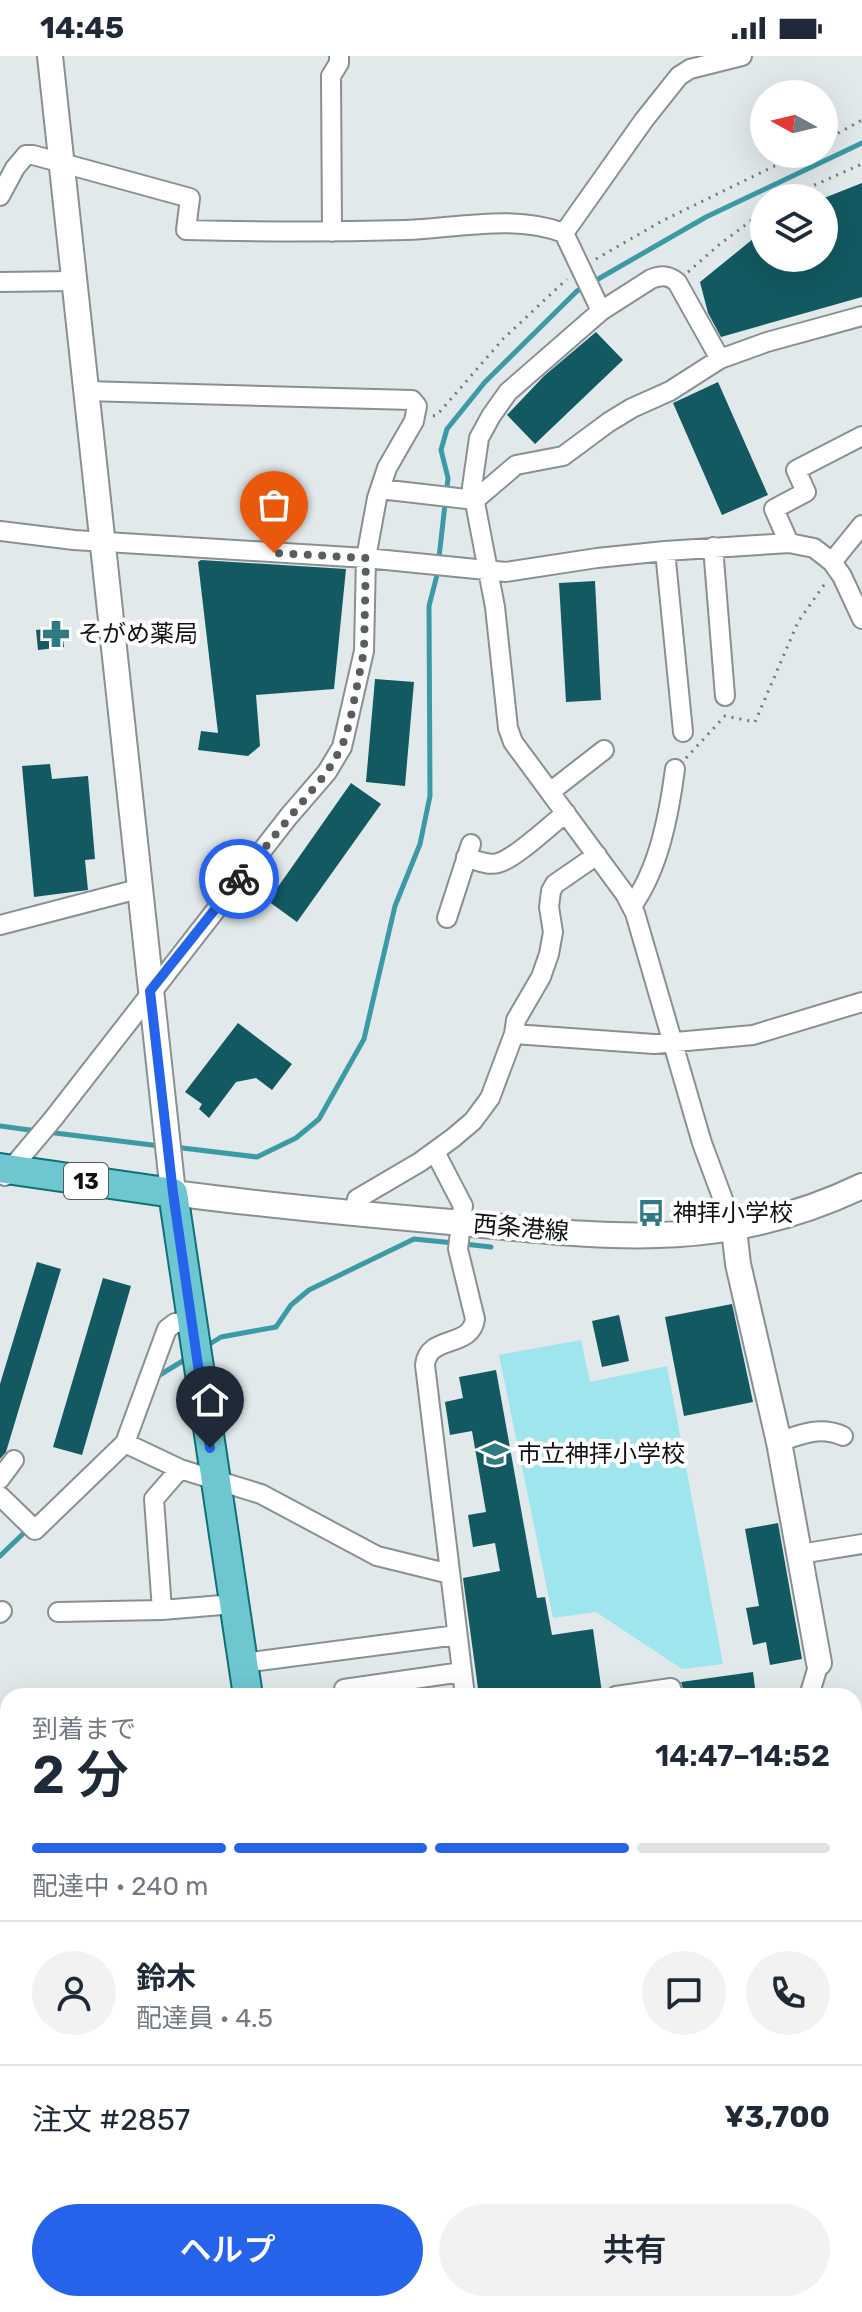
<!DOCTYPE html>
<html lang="ja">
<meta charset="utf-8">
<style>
body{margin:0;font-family:Rubik,"Noto Sans JP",sans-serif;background:#f2f2f3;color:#1f2937;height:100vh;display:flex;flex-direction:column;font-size:30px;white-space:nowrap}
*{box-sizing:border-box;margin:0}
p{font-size:26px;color:#747a83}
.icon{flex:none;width:44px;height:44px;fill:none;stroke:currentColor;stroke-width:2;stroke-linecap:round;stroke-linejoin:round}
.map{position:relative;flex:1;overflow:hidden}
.panel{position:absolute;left:0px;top:1632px;width:862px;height:624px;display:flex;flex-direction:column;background:#fff;border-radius:24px 24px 0 0;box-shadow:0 8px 32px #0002}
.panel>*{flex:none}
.needle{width:52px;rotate:278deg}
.fabs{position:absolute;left:750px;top:24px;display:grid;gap:16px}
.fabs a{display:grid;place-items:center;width:88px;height:88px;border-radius:50%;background:#fff;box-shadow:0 8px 32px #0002;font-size:40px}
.pin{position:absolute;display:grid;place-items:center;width:68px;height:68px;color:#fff;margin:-82px -34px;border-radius:50% 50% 50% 0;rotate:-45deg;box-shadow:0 0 8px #0007}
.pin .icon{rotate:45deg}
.courier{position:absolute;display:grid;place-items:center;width:80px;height:80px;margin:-40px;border:6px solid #2563eb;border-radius:50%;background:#fff;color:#222;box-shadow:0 2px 10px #0007}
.head em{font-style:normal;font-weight:600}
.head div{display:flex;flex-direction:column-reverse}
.head{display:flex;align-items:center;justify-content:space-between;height:136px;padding:0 32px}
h1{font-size:52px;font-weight:600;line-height:60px}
.bar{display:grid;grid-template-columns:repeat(4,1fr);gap:12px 8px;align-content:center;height:96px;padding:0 32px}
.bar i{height:10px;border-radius:6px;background:#e0e1e3}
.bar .on{background:#2563eb}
.bar p{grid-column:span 4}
.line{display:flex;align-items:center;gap:20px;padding:0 32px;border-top:2px solid #e0e1e3}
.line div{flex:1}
.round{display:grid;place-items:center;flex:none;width:84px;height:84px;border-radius:42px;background:#f2f2f3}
.action{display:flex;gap:16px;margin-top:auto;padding:16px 32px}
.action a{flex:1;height:92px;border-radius:48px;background:#2563eb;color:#fff;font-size:32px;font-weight:600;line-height:92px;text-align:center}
.action a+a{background:#f2f2f3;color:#1f2937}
.status{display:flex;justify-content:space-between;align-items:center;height:56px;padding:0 40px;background:#fff;direction:ltr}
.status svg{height:22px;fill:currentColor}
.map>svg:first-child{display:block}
</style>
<div class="status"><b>14:45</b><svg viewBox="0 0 49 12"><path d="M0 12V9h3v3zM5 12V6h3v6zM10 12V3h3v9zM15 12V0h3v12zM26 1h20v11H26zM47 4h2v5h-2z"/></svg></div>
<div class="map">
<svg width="862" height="2256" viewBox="0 0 862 2256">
<rect width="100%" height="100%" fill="#e2e9ea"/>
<path fill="#9fe5ee" d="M581,1284l9,42 77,-16 56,298 -41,5 -86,-57 -43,6 -54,-263z"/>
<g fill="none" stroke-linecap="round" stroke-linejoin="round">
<path stroke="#3c9aa6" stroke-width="5" d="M593,226l113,-65 156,-74
M0,1070l37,5
M47,1076l113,14
M174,1091l83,10 39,-19 23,-19 45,-80 31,-133 25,-62 10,-48 -1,-190 8,-31 11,-97 -7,-28 6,-21 38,-47 92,-91 7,-4
M464,1188l27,3
M205,1291l16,-10 55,-10 15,-22 18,-15 105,-51 40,4
M158,1320l28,-17
M0,1500l29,-28"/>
</g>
<path fill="#125961" d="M862,127v114l-141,40 -13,-24 -8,-31 64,-52v28h60v-60z
M596,276l27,28 -88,84 -28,-29 37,-39z
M718,326l50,113 -46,20 -49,-112z
M201,504l145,9 -12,120 -78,6 4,51 -12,10 -50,-6 3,-19 17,2 -20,-171z
M595,525l6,119 -35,2 -7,-119z
M62,571l2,20 -26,3 -2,-20z
M375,623l39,3 -9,104 -39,-4z
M50,708l2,15 36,-3 7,83 -10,1 3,30 -54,7 -12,-131z
M351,727l30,21 -84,118 -29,-21z
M238,967l54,41 -20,26 -16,-12 -20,4 -27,36 -10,-9 3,-5 -17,-12z
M37,1206l24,7 -55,183 -6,7v-75z
M103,1222l28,8 -49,169 -29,-8z
M732,1248l21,98 -69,14 -19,-99z
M619,1259l10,46 -27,6 -10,-46z
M496,1314l41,228 8,-1 7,38 41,-6 9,64 -22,3h-101l-16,-118 37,-7 -5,-28 -22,4 -5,-32 18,-3 -14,-81 -22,4 -5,-33 18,-4 -4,-21z
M778,1467l24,136 -32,6 -4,-23 -13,3 -7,-37 13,-2 -14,-77z
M753,1616l3,24h-71l-4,-14z"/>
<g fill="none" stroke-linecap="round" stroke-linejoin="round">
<g stroke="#899091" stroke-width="22">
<path id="street" d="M0,140l15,-28 11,-13h7l157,43 -4,32c74,2 147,2 220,0 52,-2 108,-16 158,3
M332,176l-1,-156 8,-13v-7
M0,226l74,-1
M601,255l-37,-78 80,-113 35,-44 11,-7 52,-13
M720,303l-43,-77c-9,-7 -15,-7 -26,-3l-50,32 -93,81 -17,24 -12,22 -7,49 23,120 13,121 5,14 112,152 10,19 67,230 32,86
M380,433l95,11 41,-35 47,-9 46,-34 23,-14 38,-17 50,-32 47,-17 95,-26
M0,475l74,9 292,18 140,14 91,-14 68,-7 124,-8 25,5 18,14 10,14 20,43
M789,487l-15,-34 32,-17 -10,-22 66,-34
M713,491l12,149
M665,495l18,181
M832,506l30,-37
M550,736l54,-42
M466,801c10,3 22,9 32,6 17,-4 52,-38 68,-50
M632,850c27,-38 37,-91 43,-137
M447,862l24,-74
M0,869l138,-36
M514,978l140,10 99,-9 109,-33
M435,1096l28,54 -5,43 17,70c-4,30 -47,15 -50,46l40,331
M5,1120l48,-57 236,-303 38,-44 15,-25 22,-96 2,-93 11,-60 10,-30 27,-47 3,-15 -5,-6 -327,-9
M354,1157l3,-14 63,-37 33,-24 20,-17 17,-23 24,-64 2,-14 25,-43 8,-23 4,-22 -4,-25 2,-16 4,-7 42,-29
M779,1386c22,-8 41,-16 64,-6
M125,1387l55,26 81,25 116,62 73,18
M0,1423l14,-19
M0,1440l35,34 90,-87 42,-114 8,-6 15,-1
M800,1498l62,-10
M162,1554l-8,-111 26,-30
M58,1556l104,-2 72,-6
M0,1557l2,-2
M243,1607l214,-28
M344,1633l118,-17
M616,1640l55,-8 2,8
M809,1640l10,-33
M854,1695h8
M0,1769l8,-3
M854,1815l8,-3
M0,1847l8,1
M854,1865l8,-2
M0,1912l8,1
M854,1953l8,-2
M854,2027l8,-2
M854,2094l8,-2
M854,2144l8,20
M561,2248l1,8
M632,2248l1,8
M732,2248l2,8
M116,2256l10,-8
M387,2256l18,-8"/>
</g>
<g stroke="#899091" stroke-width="28">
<path id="secondary" d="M50,0l123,1137c92,12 185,21 278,29 151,14 267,33 411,-36
M734,1173l4,35 41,178 40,221
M0,2039l8,10
M175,2248l7,8"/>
</g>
<g stroke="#0e7079" stroke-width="32">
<path id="primary" d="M0,1112l173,25 75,503
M345,2248l2,8"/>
</g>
<path stroke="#737778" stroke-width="3" stroke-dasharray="2 6" stroke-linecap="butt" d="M824,85l38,-21
M785,142l77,-34
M596,203l66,-38 137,-67
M688,216l32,-28 44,-33
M433,360l4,-1 66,-76 64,-60
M686,702l39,-42 30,6 43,-100 28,-40"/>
<use href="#street" stroke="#fff" stroke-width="18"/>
<use href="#secondary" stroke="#fff" stroke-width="24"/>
<use href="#primary" stroke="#6ec7d0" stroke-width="28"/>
</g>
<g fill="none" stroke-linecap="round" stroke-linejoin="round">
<path stroke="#595d5e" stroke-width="8" stroke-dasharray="0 14.4" d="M239,823l88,-107 15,-25 8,-26 14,-70 2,-93 -92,-5"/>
<path stroke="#2563eb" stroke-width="10" d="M210,1392l-37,-255 -23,-202 89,-112"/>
</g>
<defs>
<g id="pharmacy-bare" transform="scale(2.16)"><path d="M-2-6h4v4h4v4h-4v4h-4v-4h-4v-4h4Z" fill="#317982" stroke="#fff" stroke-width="2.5" paint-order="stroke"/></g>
<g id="bus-bare" transform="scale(2.16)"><path d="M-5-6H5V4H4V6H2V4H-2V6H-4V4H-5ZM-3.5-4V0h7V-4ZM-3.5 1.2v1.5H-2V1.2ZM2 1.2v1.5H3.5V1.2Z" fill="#317982" stroke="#fff" stroke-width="2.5" paint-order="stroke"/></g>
<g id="school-bare" transform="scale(2.16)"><path d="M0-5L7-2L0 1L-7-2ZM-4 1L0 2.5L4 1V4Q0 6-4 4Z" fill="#317982" stroke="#fff" stroke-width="2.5" paint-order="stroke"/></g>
</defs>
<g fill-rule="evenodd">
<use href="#pharmacy-bare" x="56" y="578"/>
<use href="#bus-bare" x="651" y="1157"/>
<use href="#school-bare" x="495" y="1398"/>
</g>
<g text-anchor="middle" stroke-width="8" stroke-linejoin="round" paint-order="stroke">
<rect fill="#fff" stroke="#575959" stroke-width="2" x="64" y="1107" width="44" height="36" rx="6"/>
<g font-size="22" font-weight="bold" fill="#0f1212">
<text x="86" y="1133">13</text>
</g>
<g font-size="24" fill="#0f1212" stroke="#fff" text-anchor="start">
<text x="78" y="586">そがめ薬局</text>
<text x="673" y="1165">神拝小学校</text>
<text x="517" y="1406">市立神拝小学校</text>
</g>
<g font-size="24" fill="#0f1212" stroke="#fff">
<text transform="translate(521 1172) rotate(5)" y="8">西条港線</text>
</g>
</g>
</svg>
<div class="fabs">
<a><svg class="needle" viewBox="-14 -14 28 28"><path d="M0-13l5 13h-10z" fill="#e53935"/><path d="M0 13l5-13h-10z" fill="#747a83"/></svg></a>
<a><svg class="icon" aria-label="layers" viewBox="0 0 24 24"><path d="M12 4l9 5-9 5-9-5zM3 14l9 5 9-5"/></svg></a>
</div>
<div class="pin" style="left:274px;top:497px;background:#ea580c"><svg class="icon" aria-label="bag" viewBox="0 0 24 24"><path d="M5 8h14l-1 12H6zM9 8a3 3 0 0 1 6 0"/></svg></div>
<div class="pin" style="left:210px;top:1392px;background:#1f2937"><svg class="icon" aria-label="home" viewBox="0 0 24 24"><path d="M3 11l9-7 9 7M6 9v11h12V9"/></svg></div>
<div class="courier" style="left:239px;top:823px"><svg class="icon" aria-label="bike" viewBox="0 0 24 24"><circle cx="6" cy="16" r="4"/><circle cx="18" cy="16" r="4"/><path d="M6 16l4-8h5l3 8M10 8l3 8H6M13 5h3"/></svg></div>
<section class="panel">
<div class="head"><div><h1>2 分</h1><p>到着まで</p></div><em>14:47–14:52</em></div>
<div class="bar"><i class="on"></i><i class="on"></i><i class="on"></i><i></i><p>配達中 · 240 m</p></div>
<div class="line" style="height:144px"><a class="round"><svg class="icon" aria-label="person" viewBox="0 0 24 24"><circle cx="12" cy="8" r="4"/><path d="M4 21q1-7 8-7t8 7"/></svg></a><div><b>鈴木</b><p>配達員 · 4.5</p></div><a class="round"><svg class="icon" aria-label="chat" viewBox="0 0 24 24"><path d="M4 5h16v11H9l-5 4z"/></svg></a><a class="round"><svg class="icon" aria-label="phone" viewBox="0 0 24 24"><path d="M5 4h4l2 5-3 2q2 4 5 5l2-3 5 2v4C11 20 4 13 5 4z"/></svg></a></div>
<div class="line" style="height:104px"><div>注文 #2857</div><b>¥3,700</b></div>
<div class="action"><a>ヘルプ</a><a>共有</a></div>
</section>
</div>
